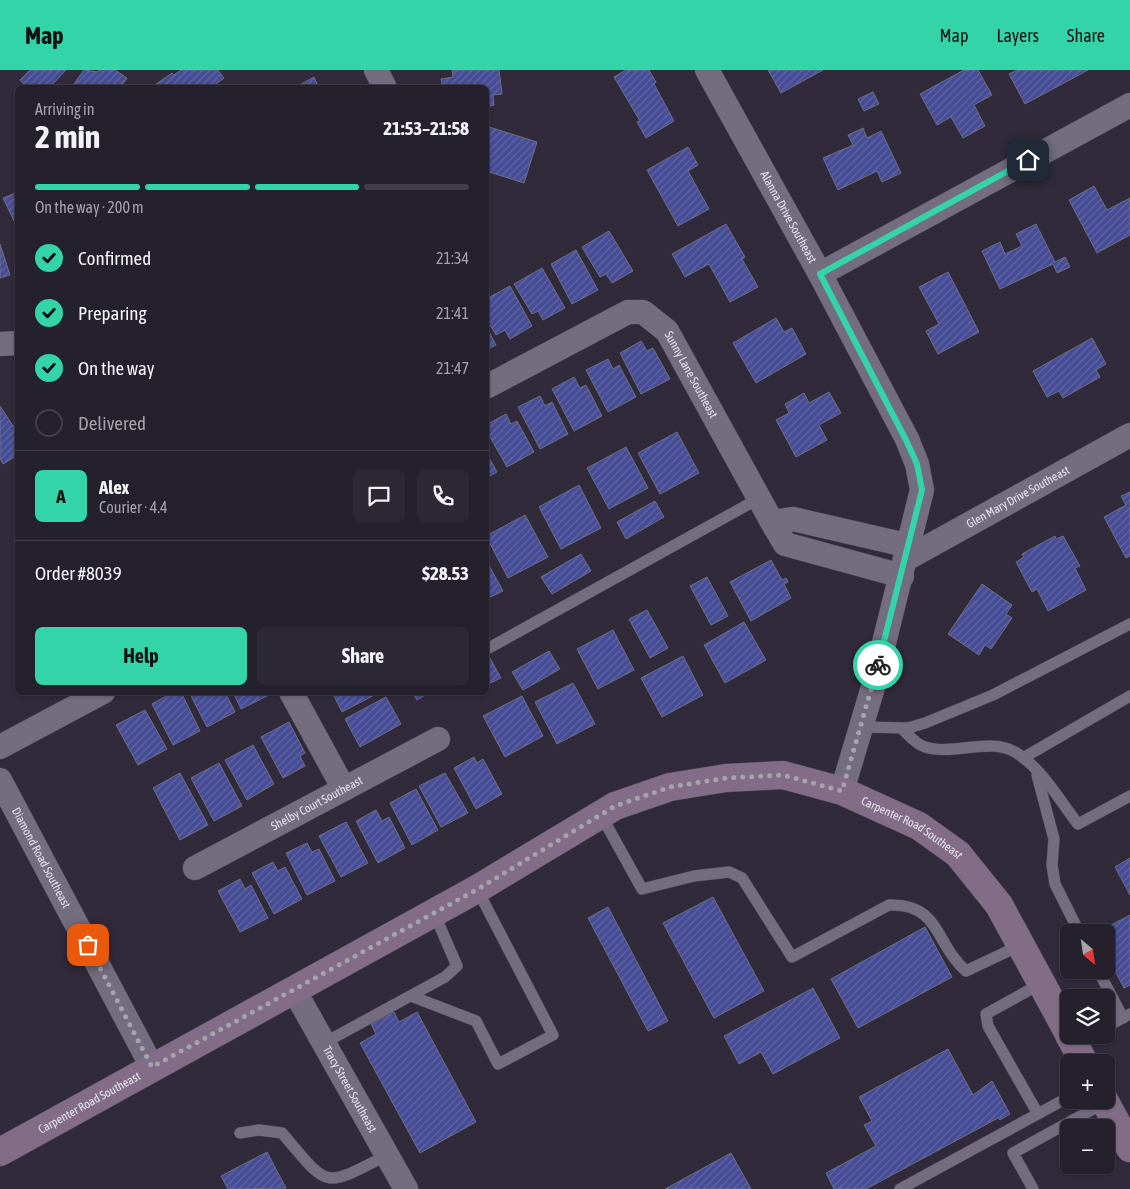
<!DOCTYPE html>
<meta charset="utf-8">
<style>
body{margin:0;font-family:"Asap Condensed",sans-serif;background:#2c2834;color:#f1f3f6;height:100vh;display:flex;flex-direction:column;font-size:19px;white-space:nowrap}
*{box-sizing:border-box;margin:0}
p{font-size:16px;color:#a3a3a9}
.icon{flex:none;width:28px;height:28px;fill:none;stroke:currentColor;stroke-width:2;stroke-linecap:round;stroke-linejoin:round}
.map{position:relative;flex:1;overflow:hidden}
.drawer{position:absolute;left:15px;top:15px;width:474px;height:610px;display:flex;flex-direction:column;background:#24202c;border-radius:8px;box-shadow:0 1px 4px #0004,0 0 0 1px #413e48}
.drawer>*{flex:none}
.needle{width:32px;rotate:151deg}
.tools{position:absolute;left:1060px;top:854px;display:grid;gap:10px}
.tools a{display:grid;place-items:center;width:55px;height:55px;border-radius:8px;background:#24202c;box-shadow:0 1px 4px #0004,0 0 0 1px #413e48;font-size:25px}
.pin{position:absolute;display:grid;place-items:center;width:42px;height:42px;color:#fff;margin:-21px;border-radius:10px;box-shadow:0 2px 8px #0006}
.courier{position:absolute;display:grid;place-items:center;width:50px;height:50px;margin:-25px;border:4px solid #33d4a8;border-radius:50%;background:#fff;color:#222;box-shadow:0 1px 6px #0007}
.overview em{font-style:normal;font-weight:700}
.overview div{display:flex;flex-direction:column-reverse}
.overview{display:flex;align-items:center;justify-content:space-between;height:85px;padding:0 20px}
h1{font-size:32px;font-weight:700;line-height:38px}
.bar{display:grid;grid-template-columns:repeat(4,1fr);gap:8px 5px;align-content:center;height:60px;padding:0 20px}
.bar i{height:6px;border-radius:4px;background:#413e48}
.bar .on{background:#33d4a8}
.bar p{grid-column:span 4}
.line{display:flex;align-items:center;gap:12px;padding:0 20px;border-top:1px solid #413e48}
.line div{flex:1}
.round{display:grid;place-items:center;flex:none;width:52px;height:52px;border-radius:8px;background:#2c2834}
ol{padding:0 20px;list-style:none}
li{display:flex;align-items:center;gap:15px;height:55px}
li p{margin-inline-start:auto}
li .icon{padding:5px;border-radius:50%;background:#33d4a8;color:#111;stroke-width:4}
li:last-child{color:#a3a3a9}
li i{width:28px;height:28px;border:2px solid #413e48;border-radius:50%}
.primary-button{display:flex;gap:10px;margin-top:auto;padding:10px 20px}
.primary-button a{flex:1;height:58px;border-radius:8px;background:#33d4a8;color:#111;font-size:20px;font-weight:700;line-height:58px;text-align:center}
.primary-button a+a{background:#2c2834;color:#f1f3f6}
header{display:flex;align-items:center;gap:30px;box-sizing:border-box;height:70px;padding:0 25px;background:#33d4a8;color:#111}
header strong{font-size:24px}
nav{display:flex;gap:28px;margin-inline-start:auto;font-size:18px}
.map>svg:first-child{display:block}
</style>
<header>
<strong>Map</strong>
<nav><a>Map</a><a>Layers</a><a>Share</a></nav>
</header>
<div class="map">
<svg width="1130" height="1119" viewBox="0 0 1130 1119">
<defs>
<pattern id="building-hatch" width="6" height="6" patternUnits="userSpaceOnUse" patternTransform="scale(1.25)"><rect width="6" height="6" fill="#464c95"/><path d="M-1 1l2-2M0 6l6-6M5 7l2-2" fill="none" stroke="#6166a4"/></pattern>
</defs>
<rect width="100%" height="100%" fill="#302a3a"/>
<path fill="url(#building-hatch)" stroke="#6c6f82" d="M30,0h36l-17,18h-21l-8,-8z
M84,0l14,2 1,-2h16l12,8 -7,10h-49z
M181,0h37l6,8 -13,10 -59,-1 20,-14 2,2z
M452,0h47l3,24 -9,1 1,10 -8,2v-19h-43l-2,-9 12,-2z
M626,0h23l7,12 -2,2 20,37 -28,17 -9,-16 3,-1 -26,-44z
M768,0h55l-42,23z
M964,0h14l14,25 -18,10 11,21 -22,12 -12,-21 -14,8 -17,-31z
M1017,0h71l-63,34 -16,-30z
M314,7l5,11h-25z
M873,22l6,12 -15,7 -6,-12z
M486,56l51,16 -13,41 -38,-12z
M863,58l4,10 14,-7 20,42 -19,9 -5,-11 -39,19 -15,-32 30,-13 -5,-10z
M688,77l10,18 -10,6 21,38 -31,17 -31,-56z
M1094,116l13,24 23,-12v37l-33,18 -28,-53z
M18,122v37l-15,-31z
M726,154l19,33 -3,2 16,28 -28,15 -21,-38 -24,13 -13,-23z
M1036,154l19,38 10,-5 5,10 -13,6 -4,-9 -53,25 -18,-38 18,-9 5,12 17,-8 -6,-12z
M609,161l24,40 -21,12 -6,-9 -6,3 -18,-30z
M0,174l10,31 -10,3z
M576,180l22,40 -26,14 -21,-40z
M542,198l23,40 -22,12 -5,-9 -6,3 -18,-30z
M948,202l31,60 -41,22 -12,-23 13,-7 -20,-37z
M510,216l22,40 -22,13 -5,-9 -9,5 -10,-17v-19z
M776,248l8,14 8,-4 14,26 -50,29 -23,-40z
M486,256l10,19 -10,5z
M1092,268l14,26 -10,6 4,7 -37,21 -4,-7 -12,6 -14,-26z
M641,271l6,10 6,-3 17,31 -29,15 -21,-41z
M608,289l5,10 6,-4 17,32 -28,15 -22,-42z
M574,307l6,11 6,-3 16,31 -28,15 -22,-42z
M829,322l12,21 -22,12 8,15 -31,17 -20,-37 13,-7 -4,-9 19,-11 5,10z
M540,326l5,10 7,-4 16,32 -28,15 -22,-42z
M0,336l13,20 5,-4v33l-15,9 -3,-5z
M506,344l5,10 6,-3 17,31 -27,15 -21,-37v-5z
M677,362l22,41 -39,21 -22,-41z
M626,377l22,41 -39,21 -22,-41z
M486,382l11,20 -11,6z
M579,415l22,43 -40,21 -22,-42z
M1130,422v64l-4,2 -22,-41 22,-12 -5,-9z
M655,431l9,16 -38,22 -9,-17z
M525,445l23,42 -40,21 -22,-42z
M1055,466l1,3 7,-3 17,30 -5,2 11,22 -38,21 -11,-22 -5,3 -16,-30 8,-5 -2,-3z
M581,484l10,17 -39,23 -11,-17z
M486,490l17,31 -17,8z
M771,490l11,20 4,-2 2,4 -4,2 7,14 -40,23 -21,-39z
M707,507l21,39 -17,9 -21,-39z
M982,514l30,21 -6,9 6,4 -21,31 -6,-4 -6,10 -31,-21z
M647,540l21,38 -18,10 -21,-39z
M744,552l22,38 -41,23 -21,-38z
M613,560l21,40 -36,19 -21,-40z
M486,581l15,27 -15,7z
M549,581l11,18 -37,21 -11,-18z
M683,586l20,39 -41,22 -21,-39z
M573,613l22,41 -38,20 -22,-42z
M173,622h8l19,39 -27,14 -21,-41z
M189,622h36l10,20 -28,15z
M233,622h35l1,3 -28,14z
M332,622h48l-38,20z
M412,622h18l-13,8z
M522,626l21,40 -38,21 -22,-41z
M386,627l15,27 -41,23 -15,-28z
M145,640l22,39 -29,16 -22,-40z
M289,652l16,31 -5,3 5,10 -22,12 -22,-41z
M253,675l21,39 -27,16 -22,-40z
M474,687l3,6 6,-4 19,35 -26,15 -22,-41z
M219,693l23,43 -28,15 -23,-43z
M180,703l28,52 -28,15 -27,-52z
M445,703l23,40 -27,14 -22,-41z
M416,719l22,41 -26,15 -22,-42z
M376,740l6,11 7,-4 16,31 -27,15 -22,-42z
M346,752l22,41 -27,14 -22,-41z
M307,773l5,9 7,-3 16,32 -28,14 -21,-42z
M1130,788v37l-15,-28z
M273,792l5,9 7,-4 17,32 -28,15 -22,-41z
M240,809l5,10 6,-4 17,33 -28,14 -22,-41z
M713,827l51,94 -50,27 -51,-95z
M608,837l60,114 -20,10 -60,-113z
M1130,845v70l-6,3 -18,-34v-22h-8z
M925,857l27,50 -94,51 -27,-49z
M813,918l27,50 -67,36 -12,-22 -22,12 -15,-28z
M394,942l5,10 18,-10 59,110 -56,31 -60,-110 16,-9 -5,-10z
M948,979l25,46 19,-14 18,33 -10,6 -2,-2 -132,71h-32l-8,-16 50,-27 -12,-21 8,-4 -13,-24z
M267,1082l19,36 -58,1 -7,-13z
M731,1083l20,36h-86z"/>
<g fill="none" stroke-linecap="round" stroke-linejoin="round">
<g stroke="#4e4856" stroke-width="12">
<path id="lane" d="M487,579l271,-150
M862,657l46,1 17,-5 68,-28 137,-71
M901,658c7,6 14,16 24,19 28,9 64,-10 90,5 27,16 44,48 63,72l52,-28
M1023,688l107,-62
M1037,705l17,64 -2,26 3,19 24,48
M601,745l41,74 52,-13 35,-4 13,6 50,79 97,-52c51,-2 46,39 77,66l55,-26
M1098,900l25,48
M411,926l65,25 22,43 55,-29 -76,-146
M1106,957l24,-13
M324,973l121,-66 12,-11 -23,-53
M1074,975l18,-10
M1038,1044l-50,-88 -2,-12 56,-31
M240,1063l19,-3 23,3c47,55 40,56 105,22
M900,1119l169,-92
M1033,1119l-20,-36 93,-51"/>
</g>
<g stroke="#4e4856" stroke-width="25">
<g id="street">
<path d="M376,0l9,18"/>
<path id="s1" d="M707,0l113,204 87,165 10,25 5,26 -49,197 -31,104"/>
<path d="M820,204l310,-169"/>
<path d="M0,274l18,-1"/>
<path id="s2" d="M486,317l142,-75h15l24,19 105,191"/>
<path id="s3" d="M906,489l224,-124"/>
<path d="M902,506l-117,-32 -13,-22 21,-3 117,27"/>
<path d="M291,622l53,97"/>
<path d="M0,677l103,-55"/>
<path id="s4" d="M0,710l152,287"/>
<path id="s5" d="M195,798l243,-129"/>
<path id="s6" d="M294,920l112,199"/>
</g>
</g>
<g stroke="#4e4856" stroke-width="29">
<g id="secondary">
<path d="M1069,965l15,27"/>
<path d="M1104,1030l26,48"/>
<path id="s7" d="M0,1082l477,-263 138,-83 55,-19 56,-9 57,-3 59,16 77,35 39,28 41,51 70,129"/>
</g>
</g>
<use href="#lane" stroke="#746c7f" stroke-width="11"/>
<use href="#street" stroke="#746c7f" stroke-width="24"/>
<use href="#secondary" stroke="#826c87" stroke-width="28"/>
</g>
<g fill="none" stroke-linecap="round" stroke-linejoin="round">
<path stroke="#a6a2ae" stroke-width="5" stroke-dasharray="0 9" d="M88,875l64,122 326,-178 137,-83 55,-19 56,-9 57,-3 59,16 36,-126"/>
<path stroke="#33d4a8" stroke-width="6" d="M878,595l44,-175 -5,-26 -11,-24 -86,-166 208,-114"/>
</g>
<g text-anchor="middle" stroke-width="5" stroke-linejoin="round" paint-order="stroke">
<g font-size="12" fill="#e6e2ed" stroke="#17141b">
<text dy="4" stroke="none"><textPath href="#s1" startOffset="168">Alanna Drive Southeast</textPath></text>
<text dy="4" stroke="none"><textPath href="#s2" startOffset="256">Sunny Lane Southeast</textPath></text>
<text dy="4" stroke="none"><textPath href="#s3" startOffset="128">Glen Mary Drive Southeast</textPath></text>
<text dy="4" stroke="none"><textPath href="#s5" startOffset="138">Shelby Court Southeast</textPath></text>
<text dy="4" stroke="none"><textPath href="#s7" startOffset="1018">Carpenter Road Southeast</textPath></text>
<text dy="4" stroke="none"><textPath href="#s4" startOffset="88">Diamond Road Southeast</textPath></text>
<text dy="4" stroke="none"><textPath href="#s6" startOffset="114">Tracy Street Southeast</textPath></text>
<text dy="4" stroke="none"><textPath href="#s7" startOffset="102">Carpenter Road Southeast</textPath></text>
</g>
</g>
</svg>
<div class="tools">
<a><svg class="needle" viewBox="-14 -14 28 28"><path d="M0-13l5 13h-10z" fill="#e53935"/><path d="M0 13l5-13h-10z" fill="#a3a3a9"/></svg></a>
<a><svg class="icon" aria-label="layers" viewBox="0 0 24 24"><path d="M12 4l9 5-9 5-9-5zM3 14l9 5 9-5"/></svg></a>
<a>+</a>
<a>−</a>
</div>
<div class="pin" style="left:88px;top:875px;background:#ea580c"><svg class="icon" aria-label="bag" viewBox="0 0 24 24"><path d="M5 8h14l-1 12H6zM9 8a3 3 0 0 1 6 0"/></svg></div>
<div class="pin" style="left:1028px;top:90px;background:#1f2937"><svg class="icon" aria-label="home" viewBox="0 0 24 24"><path d="M3 11l9-7 9 7M6 9v11h12V9"/></svg></div>
<div class="courier" style="left:878px;top:595px"><svg class="icon" aria-label="bike" viewBox="0 0 24 24"><circle cx="6" cy="16" r="4"/><circle cx="18" cy="16" r="4"/><path d="M6 16l4-8h5l3 8M10 8l3 8H6M13 5h3"/></svg></div>
<section class="drawer">
<div class="overview"><div><h1>2 min</h1><p>Arriving in</p></div><em>21:53–21:58</em></div>
<div class="bar"><i class="on"></i><i class="on"></i><i class="on"></i><i></i><p>On the way · 200 m</p></div>
<ol>
<li><svg class="icon" aria-label="check" viewBox="0 0 24 24"><path d="M5 12l5 5 9-10"/></svg>Confirmed<p>21:34</p></li>
<li><svg class="icon" aria-label="check" viewBox="0 0 24 24"><path d="M5 12l5 5 9-10"/></svg>Preparing<p>21:41</p></li>
<li><svg class="icon" aria-label="check" viewBox="0 0 24 24"><path d="M5 12l5 5 9-10"/></svg>On the way<p>21:47</p></li>
<li><i></i>Delivered</li>
</ol>
<div class="line" style="height:90px"><b class="round" style="background:#33d4a8;color:#111">A</b><div><b>Alex</b><p>Courier · 4.4</p></div><a class="round"><svg class="icon" aria-label="chat" viewBox="0 0 24 24"><path d="M4 5h16v11H9l-5 4z"/></svg></a><a class="round"><svg class="icon" aria-label="phone" viewBox="0 0 24 24"><path d="M5 4h4l2 5-3 2q2 4 5 5l2-3 5 2v4C11 20 4 13 5 4z"/></svg></a></div>
<div class="line" style="height:65px"><div>Order #8039</div><b>$28.53</b></div>
<div class="primary-button"><a>Help</a><a>Share</a></div>
</section>
</div>
